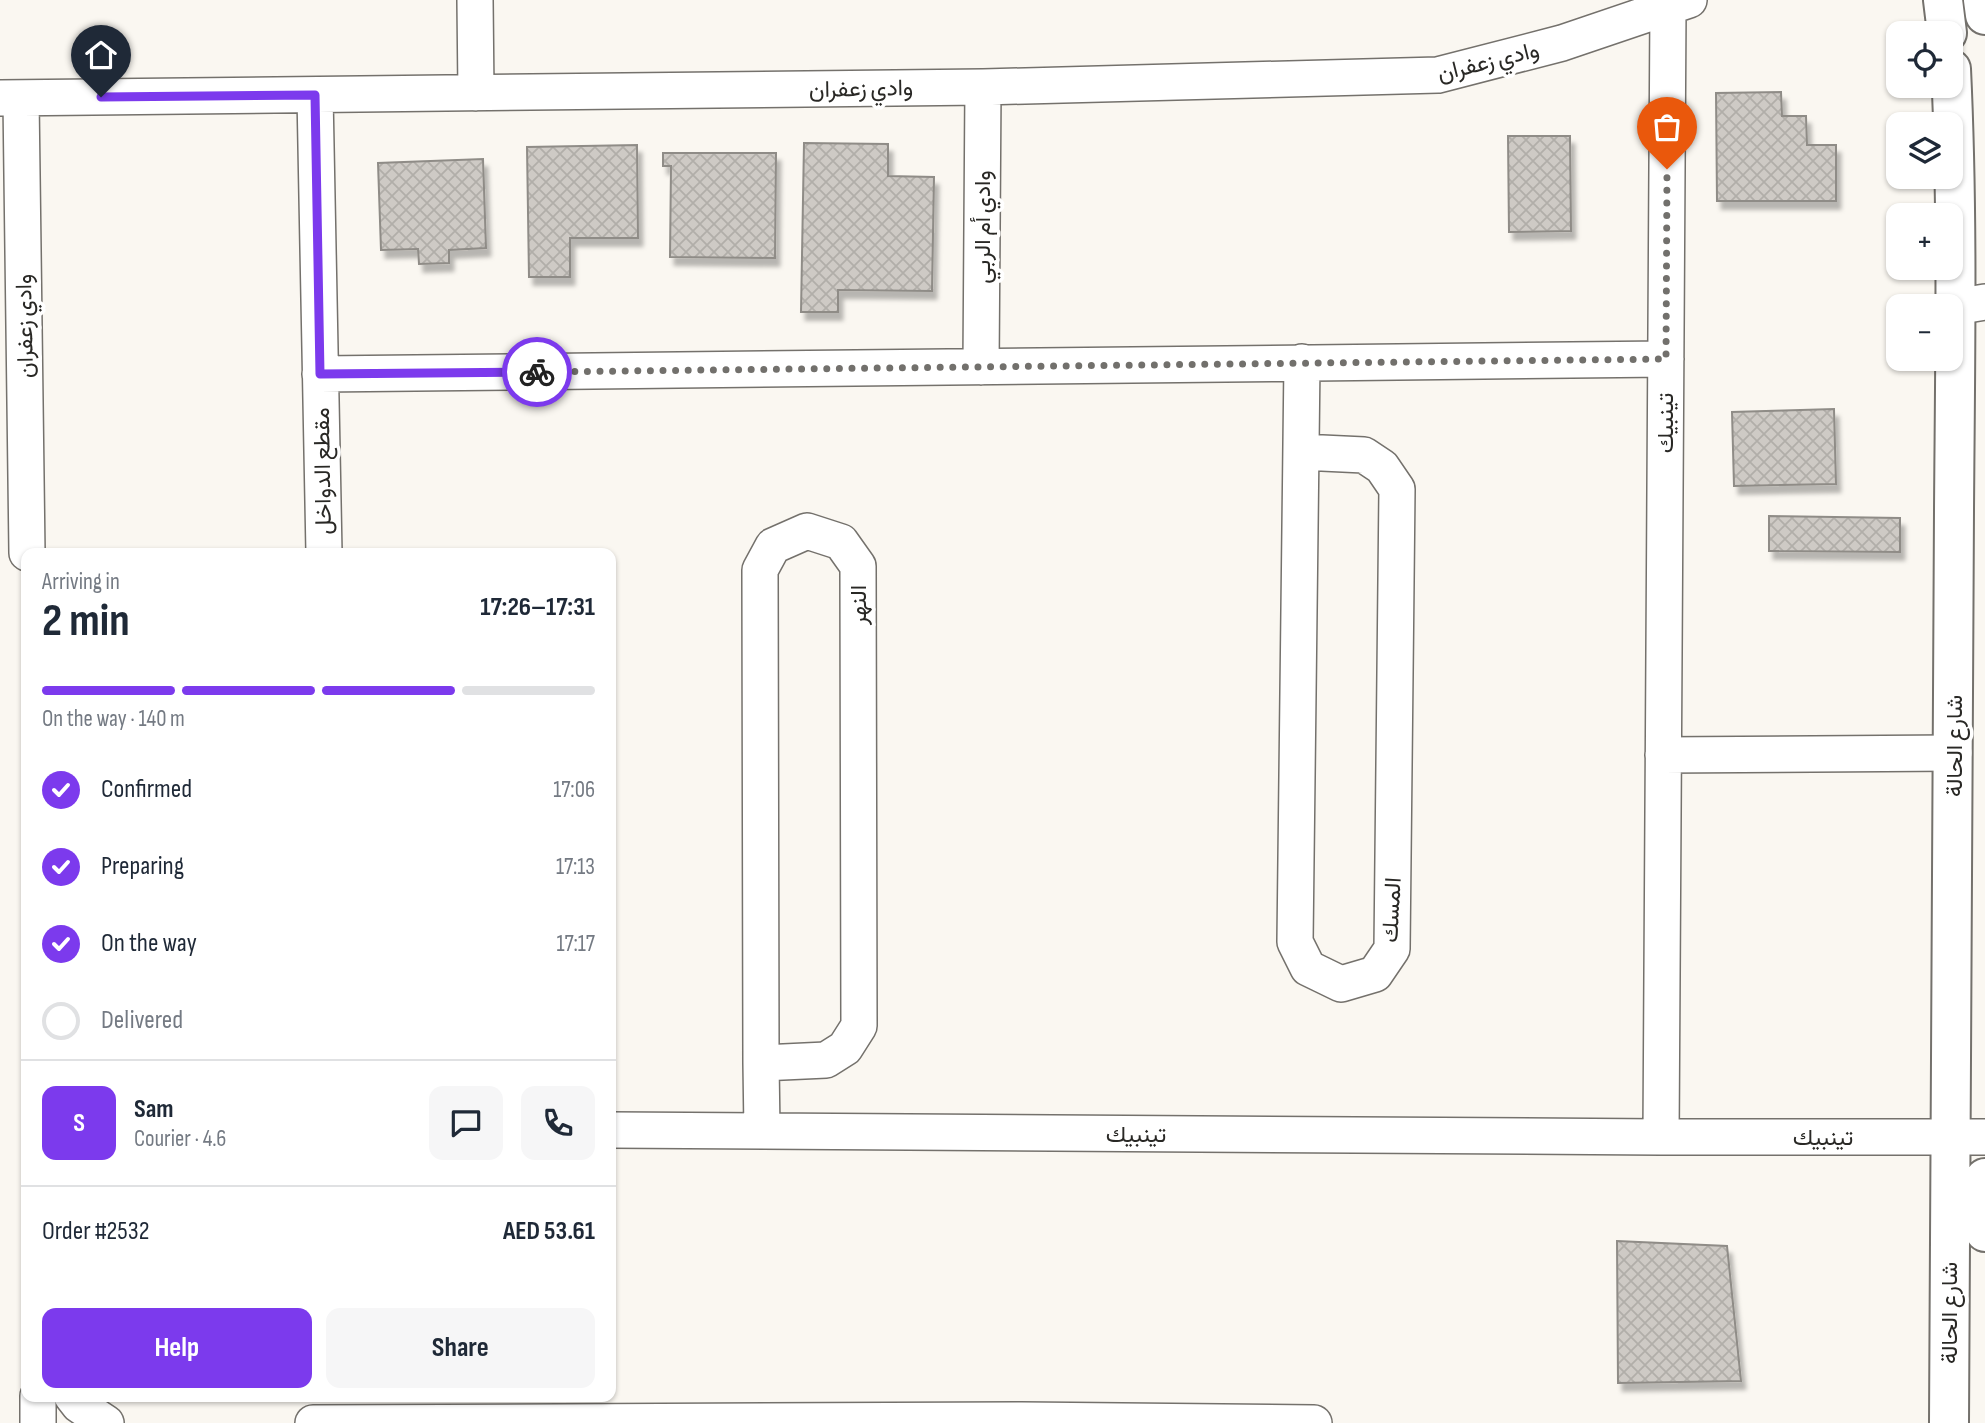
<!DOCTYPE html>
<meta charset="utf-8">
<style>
body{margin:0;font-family:"Sofia Sans Condensed",Vazirmatn,sans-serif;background:#f6f6f7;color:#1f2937;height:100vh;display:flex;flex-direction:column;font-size:26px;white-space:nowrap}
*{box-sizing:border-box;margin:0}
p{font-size:23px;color:#747a83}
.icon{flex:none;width:38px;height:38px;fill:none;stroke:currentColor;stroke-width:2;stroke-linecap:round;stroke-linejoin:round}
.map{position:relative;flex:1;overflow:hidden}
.sheet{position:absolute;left:21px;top:548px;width:595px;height:854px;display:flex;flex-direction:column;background:#fff;border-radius:14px;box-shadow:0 2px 5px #0004}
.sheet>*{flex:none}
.tools{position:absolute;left:1886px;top:21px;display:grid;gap:14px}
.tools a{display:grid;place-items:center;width:77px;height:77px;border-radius:14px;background:#fff;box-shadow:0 2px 5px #0004;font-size:35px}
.pin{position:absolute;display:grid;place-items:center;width:60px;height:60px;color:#fff;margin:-72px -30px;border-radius:50% 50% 50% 0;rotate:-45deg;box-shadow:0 0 7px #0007}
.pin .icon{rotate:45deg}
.courier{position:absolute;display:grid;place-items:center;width:70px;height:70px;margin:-35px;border:5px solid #7c3aed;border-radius:50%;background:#fff;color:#222;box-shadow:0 2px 9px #0007}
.headline em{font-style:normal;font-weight:700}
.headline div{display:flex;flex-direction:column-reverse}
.headline{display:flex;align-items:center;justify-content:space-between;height:119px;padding:0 21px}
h1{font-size:46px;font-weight:700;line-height:52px}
.bar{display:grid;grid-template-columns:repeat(4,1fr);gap:10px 7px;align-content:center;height:84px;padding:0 21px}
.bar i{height:9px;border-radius:5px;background:#e0e1e3}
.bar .on{background:#7c3aed}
.bar p{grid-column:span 4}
.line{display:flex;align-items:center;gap:18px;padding:0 21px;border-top:2px solid #e0e1e3}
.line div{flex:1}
.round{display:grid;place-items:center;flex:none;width:74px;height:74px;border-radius:14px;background:#f6f6f7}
ol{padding:0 21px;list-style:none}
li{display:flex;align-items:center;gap:21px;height:77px}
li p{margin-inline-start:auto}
li .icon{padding:7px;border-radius:50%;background:#7c3aed;color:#fff;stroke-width:4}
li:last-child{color:#747a83}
li i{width:38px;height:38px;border:4px solid #e0e1e3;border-radius:50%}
.primary-button{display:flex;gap:14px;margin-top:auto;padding:14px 21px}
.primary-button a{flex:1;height:80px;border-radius:14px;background:#7c3aed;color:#fff;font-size:28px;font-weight:700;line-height:80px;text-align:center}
.primary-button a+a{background:#f6f6f7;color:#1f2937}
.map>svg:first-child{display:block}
</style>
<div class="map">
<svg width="1985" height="1423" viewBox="0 0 1985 1423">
<defs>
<pattern id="building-cross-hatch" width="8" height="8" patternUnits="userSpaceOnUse" patternTransform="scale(1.75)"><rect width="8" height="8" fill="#cecac5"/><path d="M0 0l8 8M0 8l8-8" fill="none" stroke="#b1aea9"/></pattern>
<filter id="shadow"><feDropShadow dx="4.5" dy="8" stdDeviation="2" flood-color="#0004"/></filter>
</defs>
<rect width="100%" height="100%" fill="#faf7f1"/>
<path fill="url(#building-cross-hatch)" stroke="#8f8c87" stroke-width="2" filter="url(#shadow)" d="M1781,92l1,24h24l1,29h29v56h-119l-1,-108z
M1508,136h62l1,95 -62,1z
M804,143l84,1v32l46,1 -2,114 -94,-1v22h-37z
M637,145l1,93h-68v39h-41l-2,-130z
M663,153h113l-1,105 -105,-1 1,-91h-8z
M483,159l3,89 -37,2v13l-30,1 -1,-15 -37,1 -3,-87z
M1834,409l2,75 -102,2 -2,-74z
M1769,516l131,2v34l-131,-1z
M1617,1241l110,5 14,135 -123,2z"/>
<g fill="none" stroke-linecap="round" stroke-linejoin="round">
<g stroke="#74716c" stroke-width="38">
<path id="minor" d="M475,0l1,93
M315,95l9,458
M0,98l983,-11 455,-12 124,-32 127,-43
M21,99l6,454
M1955,307l30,-5
M981,367l2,-280
M320,374l1346,-15
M1301,452l63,3 18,12 15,22 -5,460 -17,25 -34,10 -33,-16 -13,-26 7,-580
M1663,755l291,-2
M761,1063l65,-3 19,-12 14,-22 -1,-460 -17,-24 -34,-11 -34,15 -13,24 1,493 1,68
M611,1130l1050,7h324
M1661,1137l7,-1130
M72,1396l7,9 27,18
M38,1423v-27
M313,1423l709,-3 292,3"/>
</g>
<g stroke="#74716c" stroke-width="42">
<path id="major" d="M1943,0l4,33
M1983,0l2,15
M1985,1178v54
M1949,1423c0,-304 5,-608 5,-912 1,-147 4,-295 -3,-442"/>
</g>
<use href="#minor" stroke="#fff" stroke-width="35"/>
<use href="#major" stroke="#fff" stroke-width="38"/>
</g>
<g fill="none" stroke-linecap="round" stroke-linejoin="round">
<path stroke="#72706c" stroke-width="7" stroke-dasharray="0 12.6" d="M537,372l1129,-13 1,-190"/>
<path stroke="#7c3aed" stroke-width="9" d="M101,97l214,-2 5,279 217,-2"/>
</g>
<g text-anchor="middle" stroke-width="7" stroke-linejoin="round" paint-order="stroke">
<g font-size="23" fill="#292825" stroke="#fff">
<text transform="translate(1488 61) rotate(-14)" y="8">وادي زعفران</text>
<text transform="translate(861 88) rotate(-1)" y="8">وادي زعفران</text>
<text transform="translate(982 227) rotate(-90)" y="8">وادي أم الربي</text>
<text transform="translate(24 326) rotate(-91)" y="8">وادي زعفران</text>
<text transform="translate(1665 423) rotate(-90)" y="8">تينبيك</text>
<text transform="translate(322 471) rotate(-91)" y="8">مقطع الدواخل</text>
<text transform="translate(858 605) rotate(-90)" y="8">النهر</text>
<text transform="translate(1954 746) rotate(-90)" y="8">شارع الحالة</text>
<text transform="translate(1391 910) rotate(-87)" y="8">المسك</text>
<text x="1136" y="1142">تينبيك</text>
<text x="1823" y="1145">تينبيك</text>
<text transform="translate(1949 1313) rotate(-90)" y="8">شارع الحالة</text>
</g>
</g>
</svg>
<div class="tools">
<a><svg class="icon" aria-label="locate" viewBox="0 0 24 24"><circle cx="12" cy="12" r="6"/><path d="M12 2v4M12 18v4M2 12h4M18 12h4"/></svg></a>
<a><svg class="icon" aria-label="layers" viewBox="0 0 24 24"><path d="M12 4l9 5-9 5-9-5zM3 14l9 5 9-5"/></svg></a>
<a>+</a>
<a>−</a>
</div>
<div class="pin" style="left:1667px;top:169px;background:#ea580c"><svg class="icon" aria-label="bag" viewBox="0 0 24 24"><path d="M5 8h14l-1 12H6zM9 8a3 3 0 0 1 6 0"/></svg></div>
<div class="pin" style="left:101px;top:97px;background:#1f2937"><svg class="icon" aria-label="home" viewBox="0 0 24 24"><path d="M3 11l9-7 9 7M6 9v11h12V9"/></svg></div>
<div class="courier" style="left:537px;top:372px"><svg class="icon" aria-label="bike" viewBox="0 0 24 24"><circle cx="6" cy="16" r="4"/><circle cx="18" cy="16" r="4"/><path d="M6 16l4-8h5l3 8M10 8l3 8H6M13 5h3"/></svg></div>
<section class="sheet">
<div class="headline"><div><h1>2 min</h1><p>Arriving in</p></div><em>17:26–17:31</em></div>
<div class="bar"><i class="on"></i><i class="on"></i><i class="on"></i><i></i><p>On the way · 140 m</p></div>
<ol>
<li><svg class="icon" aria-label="check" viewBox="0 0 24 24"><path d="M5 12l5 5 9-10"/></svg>Confirmed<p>17:06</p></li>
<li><svg class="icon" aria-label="check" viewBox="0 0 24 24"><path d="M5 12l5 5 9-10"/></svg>Preparing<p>17:13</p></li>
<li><svg class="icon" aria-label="check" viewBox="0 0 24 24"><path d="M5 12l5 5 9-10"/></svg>On the way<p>17:17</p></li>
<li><i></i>Delivered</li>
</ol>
<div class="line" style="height:126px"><b class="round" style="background:#7c3aed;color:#fff">S</b><div><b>Sam</b><p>Courier · 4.6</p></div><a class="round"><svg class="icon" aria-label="chat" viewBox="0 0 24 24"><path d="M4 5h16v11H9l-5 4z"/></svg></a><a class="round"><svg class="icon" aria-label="phone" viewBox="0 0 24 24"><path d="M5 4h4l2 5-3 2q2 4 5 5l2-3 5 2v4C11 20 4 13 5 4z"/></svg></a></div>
<div class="line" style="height:91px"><div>Order #2532</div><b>AED 53.61</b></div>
<div class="primary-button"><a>Help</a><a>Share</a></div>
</section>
</div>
